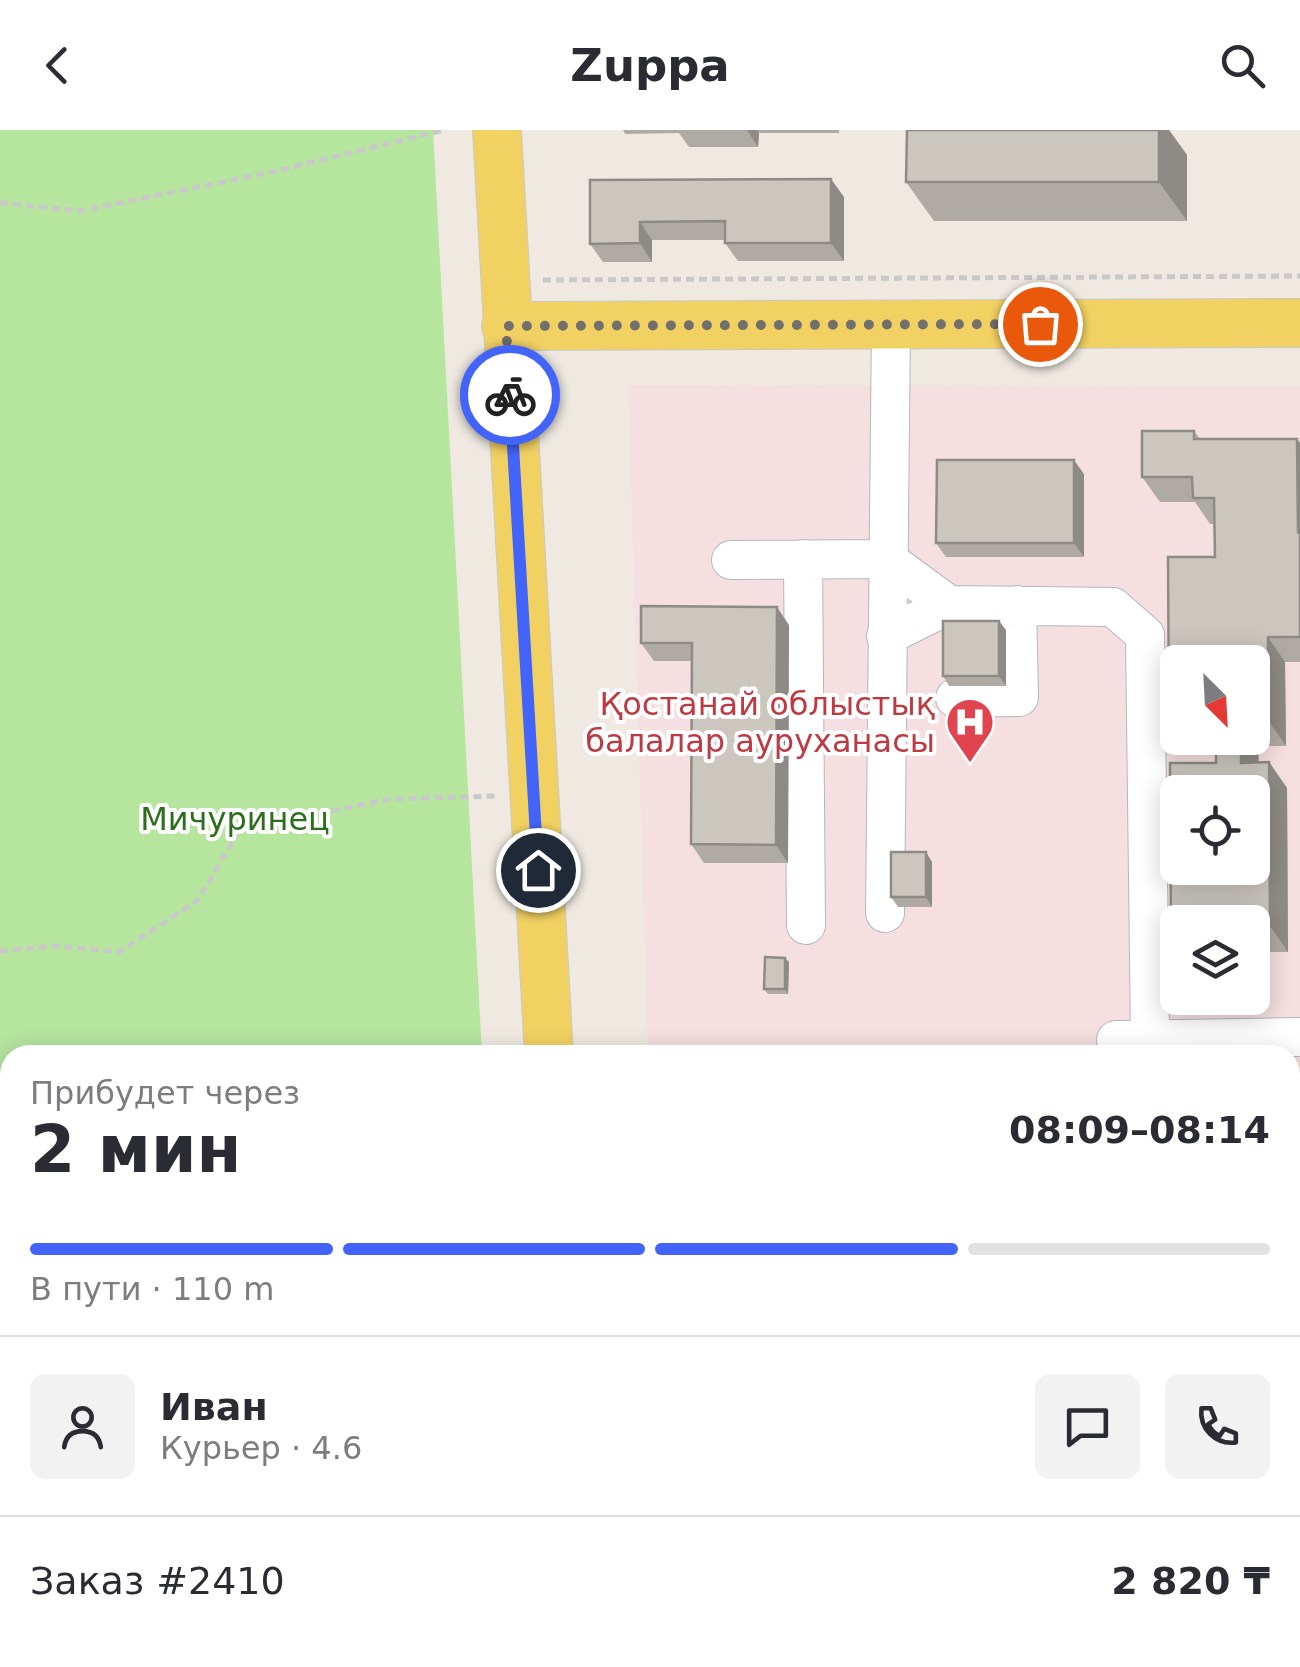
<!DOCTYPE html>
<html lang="ru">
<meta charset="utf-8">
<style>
body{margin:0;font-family:"DejaVu Sans",sans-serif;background:#f2f2f3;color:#2b2b33;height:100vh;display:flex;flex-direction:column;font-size:38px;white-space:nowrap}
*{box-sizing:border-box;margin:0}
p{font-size:32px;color:#7c7c81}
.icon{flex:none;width:55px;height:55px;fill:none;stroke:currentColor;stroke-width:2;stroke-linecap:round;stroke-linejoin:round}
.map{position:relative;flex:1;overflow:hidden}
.sheet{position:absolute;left:0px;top:915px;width:1300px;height:622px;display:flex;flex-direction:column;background:#fff;border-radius:30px 30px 0 0;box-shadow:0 5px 25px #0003}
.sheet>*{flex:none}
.needle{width:65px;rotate:156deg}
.buttons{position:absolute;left:1160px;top:515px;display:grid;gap:20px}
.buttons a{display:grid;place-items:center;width:110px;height:110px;border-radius:15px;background:#fff;box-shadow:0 5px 25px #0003;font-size:50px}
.pin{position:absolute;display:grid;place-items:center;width:85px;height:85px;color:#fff;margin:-42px;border:5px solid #fff;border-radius:50%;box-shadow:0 2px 10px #0007}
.courier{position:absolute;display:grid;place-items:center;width:100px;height:100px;margin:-50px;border:8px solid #4264fb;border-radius:50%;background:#fff;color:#222;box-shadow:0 2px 12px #0007}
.overview em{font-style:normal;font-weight:600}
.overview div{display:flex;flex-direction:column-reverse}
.overview{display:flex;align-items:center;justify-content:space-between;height:170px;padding:0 30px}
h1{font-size:65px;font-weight:600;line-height:75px}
.bar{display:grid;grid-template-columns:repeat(4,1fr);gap:15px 10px;align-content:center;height:120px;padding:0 30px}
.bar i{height:12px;border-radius:8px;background:#e1e1e2}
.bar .on{background:#4264fb}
.bar p{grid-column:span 4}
.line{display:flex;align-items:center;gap:25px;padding:0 30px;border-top:2px solid #e1e1e2}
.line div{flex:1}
.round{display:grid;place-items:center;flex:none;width:105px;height:105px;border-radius:15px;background:#f2f2f3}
header{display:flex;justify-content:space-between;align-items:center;height:130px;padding:0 30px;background:#fff;font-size:45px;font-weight:600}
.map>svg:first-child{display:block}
</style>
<header><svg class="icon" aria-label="back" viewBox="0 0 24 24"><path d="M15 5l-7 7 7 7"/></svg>Zuppa<svg class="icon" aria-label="search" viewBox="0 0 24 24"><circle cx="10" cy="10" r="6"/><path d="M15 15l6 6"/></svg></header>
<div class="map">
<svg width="1300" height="1537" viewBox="0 0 1300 1537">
<rect width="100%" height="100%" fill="#efe9e1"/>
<path fill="#f5dfe0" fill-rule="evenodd" d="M628,255l672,1v788h-10v-119h-642zM1178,532h74v76h-74zM1178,662h74v76h-74zM1178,792h74v76h-74z"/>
<path fill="#b6e59e" d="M0,0h433l49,925h-472v603h577v9h-587z"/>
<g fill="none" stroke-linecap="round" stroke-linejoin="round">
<g stroke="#b4b7c1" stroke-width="40">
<path id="minor" d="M803,429l3,366
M731,430l155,-1 63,46 164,2 32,28 5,404
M886,506l63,-31
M955,568l64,-1 -2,-92
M885,783l6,-588
M1116,910l184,-3
M1290,1054h10
M648,1528v9
M903,1537v-9"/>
</g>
<g stroke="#c9c9c9" stroke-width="50">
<path id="major" d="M497,0l52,925
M506,196l794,-3
M1290,1414h10"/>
</g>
<path stroke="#c9c9c9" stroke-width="5" stroke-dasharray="8 5" stroke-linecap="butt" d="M0,73l80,8 192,-39 172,-42
M543,150l757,-4
M0,821l55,-5 64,6 79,-52 42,-71 150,-30 108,-3"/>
<use href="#minor" stroke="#fff" stroke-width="38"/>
<use href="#major" stroke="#f2d163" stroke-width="48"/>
</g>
<path fill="#afaba4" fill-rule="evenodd" d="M623,0h216v3h-80l-1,14h-69l-10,-14 -54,1z
M907,0h262l18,25v66h-253l-28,-39z
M590,50l254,17v64h-106l-13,-18v-3h-73v22h-49l-13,-18z
M1142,301h52l6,8h97l3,4v219h-15l1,84h-28l1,17 10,-1 18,26 1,164h-36v-30h-74v15l-7,-10 -1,-164h46v-17h-29l-6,-8h71v-76h-74v71l-9,-12 -1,-164h47l-1,-33h-4l-15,-22h-35l-18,-25zM1178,662h74v76h-74z
M1084,344v83h-138l-10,-14z
M789,495l-1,238h-84l-13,-19 1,-183h-38l-13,-18z
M1006,500v56h-57l-6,-10z
M932,732v45h-34l-7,-10z
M789,832l-1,32h-20l-4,-5z
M1300,1156v140h-10v-135z"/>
<path fill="#8e8b86" d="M747,0h10l2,3 -1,14z
M1159,0h10l18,25v66l-28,-39z
M831,49l13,18v64l-13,-18z
M640,92l12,18v22l-12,-19z
M1297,309l3,4v92l-2,-3z
M1074,330l10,14v83l-10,-14z
M777,477l12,18 -1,238 -12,-18z
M999,491l7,9v56l-7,-10z
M1268,507l17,25 1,84 -18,-26z
M1241,608h11l6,8 1,42 -18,-25z
M1269,632l18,26 1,164 -18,-26z
M926,722l6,10v45l-6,-10z
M785,828l4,4 -1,32 -3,-5z
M847,1528h18v9h-18z"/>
<path fill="#cbc7bf" stroke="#8e8b86" stroke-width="2.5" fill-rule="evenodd" d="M907,0h252v52h-253z
M831,49v64h-106v-22l-85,1v21l-50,1v-64z
M1142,301h52v8h103l1,93 2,2v103h-32v83h-16v-58h-74v59h-9l-1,-164h47l-1,-59h-21l-1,-21h-50z
M937,330h137v83h-138z
M641,476l136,1 -1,238 -85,-1 1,-201h-51z
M943,491h56v55h-56z
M1216,608h25v25l28,-1 1,164 -18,1v-5h-74v5h-7l-1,-164h46zM1178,662h74v76h-74z
M891,722h35v45h-35z
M765,827l20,1v31h-21z
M1300,1156v114h-10v-109z
M1290,1482h10v55h-374v-9h364z
M682,1528h165v9h-165z"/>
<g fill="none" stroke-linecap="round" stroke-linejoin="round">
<path stroke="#726f6d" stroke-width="10" stroke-dasharray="0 18" d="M510,265l-4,-69 534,-2"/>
<path stroke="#4264fb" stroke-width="12" d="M510,265l28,475"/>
</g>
<defs>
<g id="hospital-pin" transform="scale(2.5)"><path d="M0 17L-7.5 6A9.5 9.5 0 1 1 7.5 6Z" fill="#e0444e" stroke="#fff"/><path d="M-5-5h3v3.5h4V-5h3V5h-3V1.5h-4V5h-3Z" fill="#fff"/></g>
</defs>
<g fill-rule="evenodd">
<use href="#hospital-pin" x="970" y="592"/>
</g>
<g text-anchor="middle" stroke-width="8" stroke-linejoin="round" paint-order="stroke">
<g font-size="32" fill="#be3a42" stroke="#fff" text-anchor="end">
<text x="935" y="585">Қостанай облыстық<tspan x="935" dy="37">балалар ауруханасы</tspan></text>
</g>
<g font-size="32" fill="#2c6e1b" stroke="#fff">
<text x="235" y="700">Мичуринец</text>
</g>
</g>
</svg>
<div class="buttons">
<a><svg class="needle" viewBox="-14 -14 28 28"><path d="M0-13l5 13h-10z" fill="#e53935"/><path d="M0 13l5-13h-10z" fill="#7c7c81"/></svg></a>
<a><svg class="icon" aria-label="locate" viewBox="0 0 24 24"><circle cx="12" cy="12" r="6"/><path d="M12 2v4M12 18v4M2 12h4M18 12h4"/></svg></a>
<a><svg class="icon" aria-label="layers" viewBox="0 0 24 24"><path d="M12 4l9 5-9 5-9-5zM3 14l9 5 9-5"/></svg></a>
</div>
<div class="pin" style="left:1040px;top:194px;background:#ea580c"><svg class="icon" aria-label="bag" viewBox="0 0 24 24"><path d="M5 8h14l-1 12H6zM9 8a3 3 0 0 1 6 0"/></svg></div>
<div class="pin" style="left:538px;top:740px;background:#1f2937"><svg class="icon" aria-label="home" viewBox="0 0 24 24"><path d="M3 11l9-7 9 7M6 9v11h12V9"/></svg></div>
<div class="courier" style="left:510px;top:265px"><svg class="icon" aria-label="bike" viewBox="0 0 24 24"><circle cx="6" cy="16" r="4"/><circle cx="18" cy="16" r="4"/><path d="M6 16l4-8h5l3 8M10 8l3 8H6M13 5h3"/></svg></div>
<section class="sheet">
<div class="overview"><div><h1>2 мин</h1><p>Прибудет через</p></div><em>08:09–08:14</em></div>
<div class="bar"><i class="on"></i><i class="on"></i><i class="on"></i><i></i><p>В пути · 110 m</p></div>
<div class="line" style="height:180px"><a class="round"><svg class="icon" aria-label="person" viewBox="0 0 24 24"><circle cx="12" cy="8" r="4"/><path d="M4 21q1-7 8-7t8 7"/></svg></a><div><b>Иван</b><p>Курьер · 4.6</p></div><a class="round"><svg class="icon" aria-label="chat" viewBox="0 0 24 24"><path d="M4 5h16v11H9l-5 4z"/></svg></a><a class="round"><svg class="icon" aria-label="phone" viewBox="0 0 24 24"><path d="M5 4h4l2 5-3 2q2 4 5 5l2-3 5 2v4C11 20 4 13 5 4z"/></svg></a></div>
<div class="line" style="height:130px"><div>Заказ #2410</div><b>2 820 ₸</b></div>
</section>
</div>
